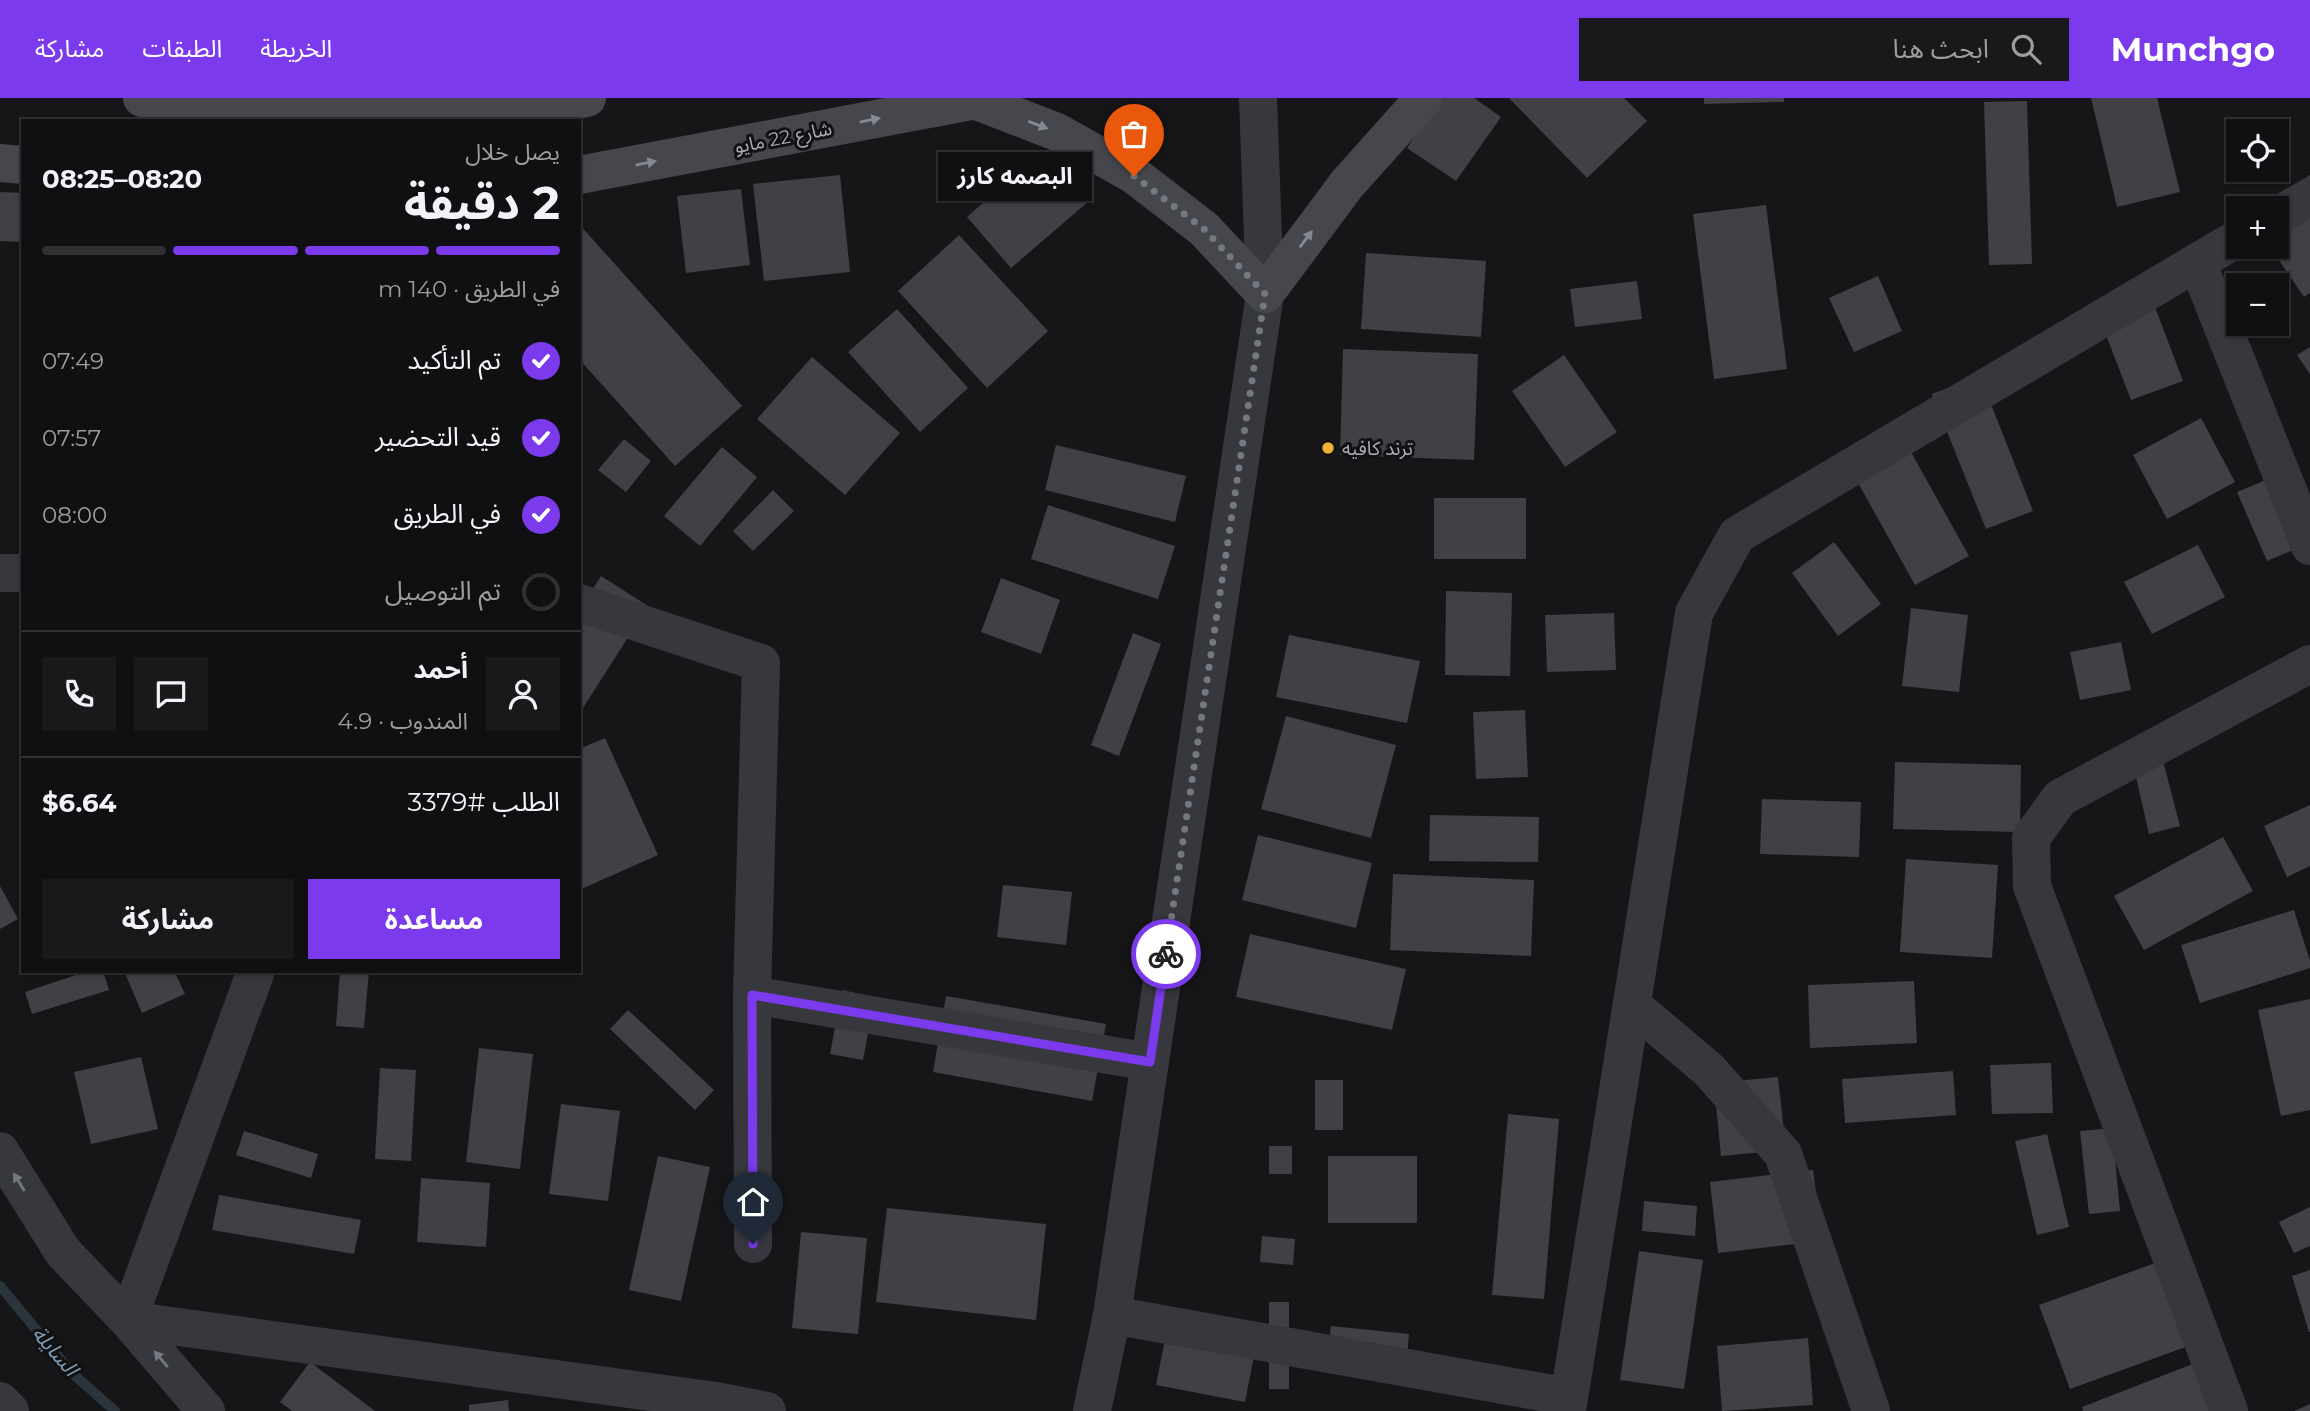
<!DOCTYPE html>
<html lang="ar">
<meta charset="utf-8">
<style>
body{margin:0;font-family:Montserrat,"Noto Sans Arabic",sans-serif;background:#19191b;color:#f1f3f6;direction:rtl;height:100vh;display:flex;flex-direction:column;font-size:26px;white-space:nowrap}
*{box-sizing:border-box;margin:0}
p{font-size:23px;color:#9c9d9f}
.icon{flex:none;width:38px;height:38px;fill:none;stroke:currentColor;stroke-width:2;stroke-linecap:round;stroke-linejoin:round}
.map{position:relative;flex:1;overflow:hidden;direction:ltr}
.side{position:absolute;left:21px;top:21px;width:560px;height:854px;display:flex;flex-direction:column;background:#101012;border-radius:0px;box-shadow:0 2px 5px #0004,0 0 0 2px #303032;direction:rtl}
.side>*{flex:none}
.fabs{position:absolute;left:2226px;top:21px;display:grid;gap:14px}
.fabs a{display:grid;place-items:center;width:63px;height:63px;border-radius:0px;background:#101012;box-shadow:0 2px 5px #0004,0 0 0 2px #303032;font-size:35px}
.pin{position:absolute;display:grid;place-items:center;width:60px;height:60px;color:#fff;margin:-72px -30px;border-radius:50% 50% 50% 0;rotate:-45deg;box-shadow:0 0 7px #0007}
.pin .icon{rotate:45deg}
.courier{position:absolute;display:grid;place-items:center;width:70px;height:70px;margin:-35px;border:5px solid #7c3aed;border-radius:50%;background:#fff;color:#222;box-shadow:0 2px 9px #0007}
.bubble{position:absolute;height:49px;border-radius:0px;background:#101012;box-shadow:0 2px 5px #0004,0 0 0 2px #303032;font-size:23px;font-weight:700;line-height:49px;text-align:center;direction:rtl}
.overview em{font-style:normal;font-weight:700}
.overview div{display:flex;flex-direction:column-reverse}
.overview{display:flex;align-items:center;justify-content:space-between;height:119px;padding:0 21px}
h1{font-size:46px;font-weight:700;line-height:52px}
.bar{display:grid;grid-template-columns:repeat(4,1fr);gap:10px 7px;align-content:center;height:84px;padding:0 21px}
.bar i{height:9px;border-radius:5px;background:#303032}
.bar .current{background:#7c3aed}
.bar p{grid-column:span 4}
.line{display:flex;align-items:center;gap:18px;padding:0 21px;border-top:2px solid #303032}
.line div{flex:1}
.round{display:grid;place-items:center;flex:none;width:74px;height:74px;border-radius:0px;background:#19191b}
ol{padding:0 21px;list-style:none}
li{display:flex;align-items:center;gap:21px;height:77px}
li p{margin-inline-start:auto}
li .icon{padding:7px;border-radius:50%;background:#7c3aed;color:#fff;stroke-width:4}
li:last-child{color:#9c9d9f}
li i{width:38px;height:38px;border:4px solid #303032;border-radius:50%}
.action{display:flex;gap:14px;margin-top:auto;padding:14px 21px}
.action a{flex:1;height:80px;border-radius:0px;background:#7c3aed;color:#fff;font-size:28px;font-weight:700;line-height:80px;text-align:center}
.action a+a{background:#19191b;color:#f1f3f6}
header{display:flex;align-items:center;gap:42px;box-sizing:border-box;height:98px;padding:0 35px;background:#7c3aed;color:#fff}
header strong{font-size:33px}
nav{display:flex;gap:38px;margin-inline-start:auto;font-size:24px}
.search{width:490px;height:63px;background:#19191b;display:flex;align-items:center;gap:18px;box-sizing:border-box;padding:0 24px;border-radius:0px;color:#9c9d9f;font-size:26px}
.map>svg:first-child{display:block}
</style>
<header>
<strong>Munchgo</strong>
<div class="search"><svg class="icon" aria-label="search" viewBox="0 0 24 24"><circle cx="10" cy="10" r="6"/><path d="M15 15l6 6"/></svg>ابحث هنا</div>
<nav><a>الخريطة</a><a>الطبقات</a><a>مشاركة</a></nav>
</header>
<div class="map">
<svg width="2310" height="1313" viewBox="0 0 2310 1313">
<rect width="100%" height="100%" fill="#161618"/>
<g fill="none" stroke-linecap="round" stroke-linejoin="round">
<path stroke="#2c353c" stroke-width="10" d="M0,1188l72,87 43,38"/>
</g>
<path fill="#404145" d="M1441,0h33l27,19 -45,64 -49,-33z
M1509,0h115l23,23 -60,57z
M1704,0h80v4l-80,2z
M2091,0h66l23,94 -63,15z
M2027,3l5,163 -43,1 -5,-163z
M1043,52l46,51 -78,67 -44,-51z
M840,77l10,97 -86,9 -11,-97z
M2310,77v118l-6,4 -34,-50h7v-39h-16z
M741,91l9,76 -64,8 -9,-77z
M0,94l23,1v49l-23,-1z
M1766,107l21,164 -73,10 -21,-165z
M579,126l163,182 -67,60 -96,-107z
M959,137l89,96 -61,57 -89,-97z
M1366,155l120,8 -5,76 -120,-8z
M1878,178l24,55 -48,21 -25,-54z
M1637,183l5,38 -67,8 -5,-38z
M2147,188l36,95 -52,19 -36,-94z
M897,211l71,79 -48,44 -72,-80z
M2310,249v27l-13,-19z
M1343,251l135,5 -4,106 -134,-5z
M1564,257l53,77 -52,35 -53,-76z
M812,259l88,76 -55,62 -88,-76z
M1980,278l53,135 -47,18 -54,-135z
M2201,320l34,64 -68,37 -34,-64z
M1897,329l72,129 -54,29 -72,-129z
M624,341l27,22 -25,31 -28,-22z
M1056,347l130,31 -11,46 -130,-32z
M722,349l35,30 -57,69 -36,-30z
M2292,371l18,74 -43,18 -30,-69z
M773,392l21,21 -41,40 -20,-20z
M1434,400h92v61h-92z
M1048,407l127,41 -17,53 -127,-40z
M1834,444l47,62 -43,32 -46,-63z
M2198,447l27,52 -73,37 -28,-52z
M601,478l47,30 -65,102 -4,-2v-95z
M1001,480l59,22 -19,54 -60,-22z
M1446,493l66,2 -2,83 -65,-1z
M1911,510l57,7 -9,77 -57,-6z
M1614,515l2,57 -69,2 -2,-57z
M1133,535l28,11 -42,112 -28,-11z
M1289,537l131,26 -13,62 -131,-26z
M2121,544l10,48 -51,10 -10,-48z
M1525,612l3,67 -52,2 -3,-67z
M1286,618l110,29 -25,93 -110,-29z
M605,640l53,117 -79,35v-141z
M2162,659l18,69 -31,8 -16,-70z
M1895,664l126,3 -1,67 -127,-3z
M1762,701l99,3 -2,55 -99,-3z
M2310,707v61l-23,11 -23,-51z
M1430,717l109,2 -1,45 -109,-1z
M1258,737l114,28 -16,65 -114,-28z
M2223,739l30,54 -109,59 -30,-54z
M1906,761l92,6 -6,93 -92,-6z
M1393,776l141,6 -3,76 -141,-6z
M1003,787l69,7 -6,53 -69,-8z
M0,788l18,33 -18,10z
M2294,812l16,51v7l-110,35 -19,-58z
M1250,836l156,35 -14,61 -156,-33z
M88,873h15l6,19 -77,24 -7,-22z
M124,873h50l11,23 -43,19z
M340,873h29l-5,57 -28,-2z
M1914,883l3,62 -107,5 -2,-63z
M842,892l33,7 -12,63 -33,-6z
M946,898l160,28 -14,77 -159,-29z
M2310,901v111l-29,6 -23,-106z
M628,912l86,80 -19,20 -85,-81z
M479,950l54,6 -13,115 -54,-7z
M141,959l17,72 -67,15 -17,-72z
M2051,965l2,50 -61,1 -2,-49z
M380,970l36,2 -5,91 -36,-2z
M1953,973l3,44 -111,8 -3,-44z
M1778,979l8,73 -65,6 -7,-73z
M1315,982h28v50h-28z
M561,1006l59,7 -12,90 -59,-7z
M1508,1016l51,5 -15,180 -52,-4z
M2112,1030l8,83 -31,3 -9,-83z
M244,1033l74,23 -7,24 -75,-23z
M2047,1036l22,93 -32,8 -22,-94z
M1269,1048h23v28h-23z
M658,1058l52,11 -29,134 -52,-11z
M1328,1058h89v67h-89z
M1813,1072l9,71 -104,12 -8,-71z
M421,1080l69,5 -4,64 -69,-5z
M219,1097l142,25 -7,34 -142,-24z
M1644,1103l53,5 -2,30 -53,-5z
M2310,1109v39l-16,7 -15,-31z
M887,1110l159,16 -10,96 -160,-18z
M801,1134l66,6 -9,96 -66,-6z
M1262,1138l33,3 -2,26 -33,-3z
M1639,1153l64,9 -19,129 -64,-9z
M2183,1155l30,84 -143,52 -31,-84z
M2310,1172v62h-1l-17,-56z
M1269,1204h20v87h-20z
M1331,1228l78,8 -4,46 -79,-7z
M1167,1231l89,17 -11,56 -89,-17z
M1808,1240l5,67 -91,6 -5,-65z
M2221,1255l23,58h-161l-1,-4z
M310,1264l65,49h-83l-12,-9z
M508,1302l1,11h-40v-6z
M2310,1306v7h-16z"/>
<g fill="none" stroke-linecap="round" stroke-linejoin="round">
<path stroke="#37383d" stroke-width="38" d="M2277,118l33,-19
M2197,164l113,284
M0,475h23
M579,505l182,60 -9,332 1,249
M256,873l-128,349 588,81 51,10
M752,897l398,67
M1632,907l77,65 74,84 88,257
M0,1053l63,101 65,68 78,91
M1112,1217l457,82
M0,1303l10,10
M1092,1313l20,-96 153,-1021 -7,-196
M1567,1313l127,-798 43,-78 501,-297
M2229,1313l-197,-525 -1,-48 29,-40 250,-134"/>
<path stroke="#45474d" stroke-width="38" d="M142,0l221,16 200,-11 24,-5
M974,2l83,32 77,43 70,54 61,65 82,-110 77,-86
M0,65l23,2
M579,77l408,-77"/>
</g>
<defs><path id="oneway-solid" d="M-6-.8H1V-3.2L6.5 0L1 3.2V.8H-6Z" transform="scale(1.75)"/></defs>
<g fill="#858993">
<use href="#oneway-solid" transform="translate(870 22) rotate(-11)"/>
<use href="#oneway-solid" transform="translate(1038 27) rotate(21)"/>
<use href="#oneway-solid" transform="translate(646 65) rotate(-11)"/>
<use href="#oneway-solid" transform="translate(1306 141) rotate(-53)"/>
</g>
<g fill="#757881">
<use href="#oneway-solid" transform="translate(19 1084) rotate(-122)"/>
<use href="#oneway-solid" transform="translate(161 1261) rotate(-130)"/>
</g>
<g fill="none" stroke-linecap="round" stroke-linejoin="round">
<path stroke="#757880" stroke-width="7" stroke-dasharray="0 12.6" d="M1134,78l70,53 61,65 -99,660"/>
<path stroke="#7c3aed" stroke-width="9" d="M753,1146l-1,-249 398,67 16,-108"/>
</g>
<circle fill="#f2b134" stroke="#111113" stroke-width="2.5" cx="1328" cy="350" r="7"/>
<g text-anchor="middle" stroke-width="6" stroke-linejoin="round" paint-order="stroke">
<g font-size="19" fill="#a8adb8" stroke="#111113">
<text transform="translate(783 39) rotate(-11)" y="7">شارع 22 مايو</text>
</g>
<g font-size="19" fill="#a8adb8" stroke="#111113" text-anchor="start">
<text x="1342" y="357">ترند كافيه</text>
</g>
<g font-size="21" font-style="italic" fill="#7f9bb3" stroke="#111113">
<text transform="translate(55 1253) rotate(49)" y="7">السايلة</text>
</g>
</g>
</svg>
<div class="fabs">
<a><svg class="icon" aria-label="locate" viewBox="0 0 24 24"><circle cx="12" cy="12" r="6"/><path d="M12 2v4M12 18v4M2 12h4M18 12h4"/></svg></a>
<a>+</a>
<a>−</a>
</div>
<div class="pin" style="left:1134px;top:78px;background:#ea580c"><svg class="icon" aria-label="bag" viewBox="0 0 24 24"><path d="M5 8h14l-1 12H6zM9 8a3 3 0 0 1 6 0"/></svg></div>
<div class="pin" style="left:753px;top:1146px;background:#1f2937"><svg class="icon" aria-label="home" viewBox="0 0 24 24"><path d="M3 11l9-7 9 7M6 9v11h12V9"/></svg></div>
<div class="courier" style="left:1166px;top:856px"><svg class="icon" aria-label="bike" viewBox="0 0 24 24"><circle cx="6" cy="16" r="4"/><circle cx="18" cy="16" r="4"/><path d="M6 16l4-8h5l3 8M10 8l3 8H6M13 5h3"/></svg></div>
<div class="bubble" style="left:938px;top:54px;width:154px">البصمه كارز</div>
<section class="side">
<div class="overview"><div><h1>2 دقيقة</h1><p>يصل خلال</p></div><em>08:20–08:25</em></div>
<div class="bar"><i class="current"></i><i class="current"></i><i class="current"></i><i></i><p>في الطريق · 140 m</p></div>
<ol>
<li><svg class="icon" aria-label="check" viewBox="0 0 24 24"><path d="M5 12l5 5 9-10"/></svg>تم التأكيد<p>07:49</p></li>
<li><svg class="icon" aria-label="check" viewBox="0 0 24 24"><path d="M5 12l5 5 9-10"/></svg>قيد التحضير<p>07:57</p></li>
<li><svg class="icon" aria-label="check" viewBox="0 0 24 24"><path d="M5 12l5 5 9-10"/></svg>في الطريق<p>08:00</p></li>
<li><i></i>تم التوصيل</li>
</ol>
<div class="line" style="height:126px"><a class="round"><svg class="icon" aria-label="person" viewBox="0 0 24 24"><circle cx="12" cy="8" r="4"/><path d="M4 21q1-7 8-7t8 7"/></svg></a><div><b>أحمد</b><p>المندوب · 4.9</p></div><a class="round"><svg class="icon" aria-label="chat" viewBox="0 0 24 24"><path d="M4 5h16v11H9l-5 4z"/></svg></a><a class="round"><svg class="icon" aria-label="phone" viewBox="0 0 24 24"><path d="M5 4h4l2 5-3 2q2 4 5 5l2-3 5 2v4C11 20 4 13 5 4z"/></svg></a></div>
<div class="line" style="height:91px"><div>الطلب #3379</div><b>$6.64</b></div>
<div class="action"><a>مساعدة</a><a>مشاركة</a></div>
</section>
</div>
